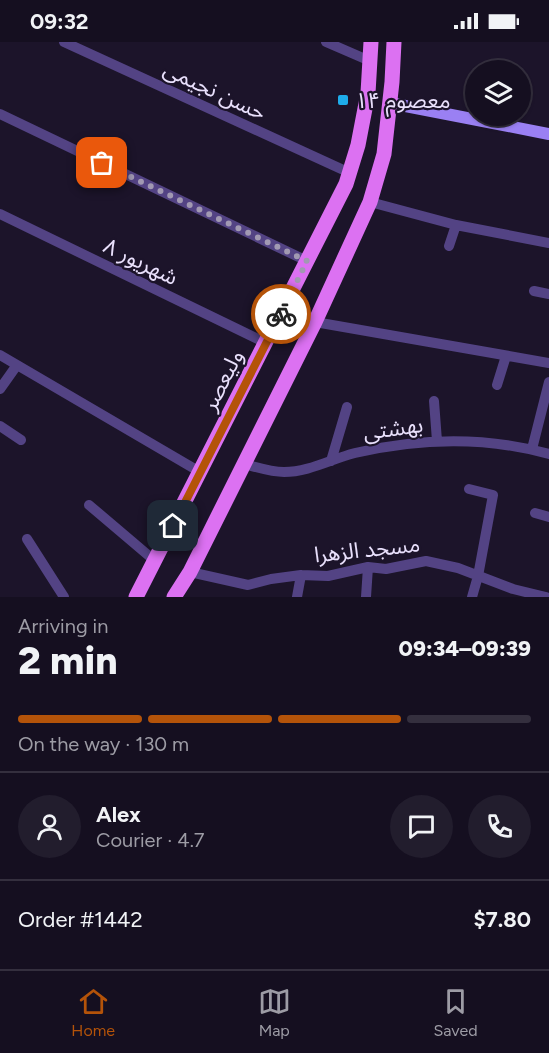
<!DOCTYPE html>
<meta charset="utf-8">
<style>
body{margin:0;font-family:Figtree,"Noto Sans Arabic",sans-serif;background:#221d2d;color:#f1f3f6;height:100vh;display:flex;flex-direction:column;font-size:22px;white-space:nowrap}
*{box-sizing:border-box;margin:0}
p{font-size:20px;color:#9d9ca5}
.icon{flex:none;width:33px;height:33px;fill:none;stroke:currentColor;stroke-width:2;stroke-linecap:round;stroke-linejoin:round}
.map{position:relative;height:555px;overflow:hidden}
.details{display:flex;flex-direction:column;background:#150f20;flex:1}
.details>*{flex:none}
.controls{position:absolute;left:465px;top:18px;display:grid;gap:12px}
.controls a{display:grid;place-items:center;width:66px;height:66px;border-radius:50%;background:#150f20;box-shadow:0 2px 4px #0004,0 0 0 2px #342f3e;font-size:30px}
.pin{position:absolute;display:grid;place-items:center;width:51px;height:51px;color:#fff;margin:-26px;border-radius:12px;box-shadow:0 3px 9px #0006}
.courier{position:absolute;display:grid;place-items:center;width:60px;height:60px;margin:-30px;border:4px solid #b45309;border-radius:50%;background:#fff;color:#222;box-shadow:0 2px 8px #0007}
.overview em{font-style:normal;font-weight:800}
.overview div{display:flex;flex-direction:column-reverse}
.overview{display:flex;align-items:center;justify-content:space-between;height:102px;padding:0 18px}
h1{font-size:39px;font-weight:800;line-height:45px}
.bar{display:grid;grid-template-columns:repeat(4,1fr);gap:9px 6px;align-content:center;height:72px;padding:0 18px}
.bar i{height:8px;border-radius:4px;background:#342f3e}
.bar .current{background:#b45309}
.bar p{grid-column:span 4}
.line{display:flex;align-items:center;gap:15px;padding:0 18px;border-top:2px solid #342f3e}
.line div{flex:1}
.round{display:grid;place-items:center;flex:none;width:63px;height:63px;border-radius:32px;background:#221d2d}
.status{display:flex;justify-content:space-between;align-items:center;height:42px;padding:0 30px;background:#150f20;direction:ltr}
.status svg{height:16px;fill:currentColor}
.menu{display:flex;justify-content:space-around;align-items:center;height:84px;border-top:2px solid #342f3e;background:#150f20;font-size:16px;color:#9d9ca5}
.menu a{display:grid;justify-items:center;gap:3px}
.menu .current{color:#b45309}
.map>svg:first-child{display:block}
</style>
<div class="status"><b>09:32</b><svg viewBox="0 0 49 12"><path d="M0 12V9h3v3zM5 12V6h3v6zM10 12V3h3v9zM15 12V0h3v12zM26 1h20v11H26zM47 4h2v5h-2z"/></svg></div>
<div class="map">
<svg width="549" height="555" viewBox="0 0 549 555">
<rect width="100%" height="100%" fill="#1c142a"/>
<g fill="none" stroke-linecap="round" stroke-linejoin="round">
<path stroke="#534384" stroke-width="10" d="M64,0l286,131
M326,0l44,19
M0,72l307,147
M370,160l86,23 93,18
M0,172l266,129
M449,204l7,-21
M534,249l15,3
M315,280l234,41
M0,313l200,117
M497,343l9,-29
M0,347l17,-24
M434,359l3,40
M0,384l21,14
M532,407l17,-67
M331,419l16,-54
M244,422c12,3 27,8 40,8 25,0 47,-13 71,-19 65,-15 129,-17 194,1
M469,447l24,6 -15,81 -6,21
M89,463l66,56
M535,471l14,4
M27,497l37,58
M190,530l58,13 23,-6 30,-4 27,1 40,-9 18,2 40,-8 32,7 55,21 33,8
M297,555l4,-22
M366,555l2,-30"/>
<path stroke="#9a80f3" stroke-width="12" d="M390,61l159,31"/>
<path stroke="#dc71f2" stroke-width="15" d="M136,555l210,-413 12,-39 10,-52 3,-51
M174,555l16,-25 125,-250 55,-120 14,-48 8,-72 2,-40"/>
</g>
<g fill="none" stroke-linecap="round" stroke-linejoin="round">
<path stroke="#a199b2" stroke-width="6" stroke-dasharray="0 10.8" d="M102,121l205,98 -26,53"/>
<path stroke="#b45309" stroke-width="8" d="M173,484l108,-212"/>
</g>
<rect fill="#1eacea" stroke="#1c142a" stroke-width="2" x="337" y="52" width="12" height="12" rx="3"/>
<g text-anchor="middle" stroke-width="4.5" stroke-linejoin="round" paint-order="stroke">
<g font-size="22" fill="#e9e0fc" stroke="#1c142a">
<text transform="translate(215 48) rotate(25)" y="8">حسن نجیمی</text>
<text transform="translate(141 219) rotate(26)" y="8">۸ شهریور</text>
<text transform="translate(222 338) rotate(-63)" y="8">ولیعصر</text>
<text transform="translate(393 386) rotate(-8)" y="8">بهشتی</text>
<text transform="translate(367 507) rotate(-6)" y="8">مسجد الزهرا</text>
</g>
<g font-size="22" fill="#e9e0fc" stroke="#1c142a" text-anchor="start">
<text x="355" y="66">۱۴ معصوم</text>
</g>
</g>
</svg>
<div class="controls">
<a><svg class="icon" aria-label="layers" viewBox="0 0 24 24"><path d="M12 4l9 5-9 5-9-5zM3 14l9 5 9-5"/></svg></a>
</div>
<div class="pin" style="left:102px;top:121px;background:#ea580c"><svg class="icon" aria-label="bag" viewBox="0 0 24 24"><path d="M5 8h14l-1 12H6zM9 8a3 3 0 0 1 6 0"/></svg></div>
<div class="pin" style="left:173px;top:484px;background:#1f2937"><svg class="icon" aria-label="home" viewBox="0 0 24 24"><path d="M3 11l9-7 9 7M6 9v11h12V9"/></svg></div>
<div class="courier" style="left:281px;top:272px"><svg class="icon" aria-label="bike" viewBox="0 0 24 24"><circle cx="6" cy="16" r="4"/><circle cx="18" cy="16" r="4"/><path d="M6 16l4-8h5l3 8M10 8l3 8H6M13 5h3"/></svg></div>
</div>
<section class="details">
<div class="overview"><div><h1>2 min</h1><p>Arriving in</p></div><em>09:34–09:39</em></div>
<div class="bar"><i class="current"></i><i class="current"></i><i class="current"></i><i></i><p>On the way · 130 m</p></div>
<div class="line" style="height:108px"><a class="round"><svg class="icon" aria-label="person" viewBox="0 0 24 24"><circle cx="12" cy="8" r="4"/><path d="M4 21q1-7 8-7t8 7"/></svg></a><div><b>Alex</b><p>Courier · 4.7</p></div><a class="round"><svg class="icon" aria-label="chat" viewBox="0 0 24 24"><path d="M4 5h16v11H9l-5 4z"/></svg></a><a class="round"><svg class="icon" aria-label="phone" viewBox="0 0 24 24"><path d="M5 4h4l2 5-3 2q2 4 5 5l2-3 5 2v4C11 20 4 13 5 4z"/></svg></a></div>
<div class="line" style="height:78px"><div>Order #1442</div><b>$7.80</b></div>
</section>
<nav class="menu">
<a class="current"><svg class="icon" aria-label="home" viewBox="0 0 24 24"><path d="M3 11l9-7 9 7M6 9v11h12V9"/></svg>Home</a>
<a><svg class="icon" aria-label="map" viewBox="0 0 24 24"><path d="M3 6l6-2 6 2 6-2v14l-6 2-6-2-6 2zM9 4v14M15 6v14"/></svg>Map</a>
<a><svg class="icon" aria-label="saved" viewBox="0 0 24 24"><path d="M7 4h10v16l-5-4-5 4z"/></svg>Saved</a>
</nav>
